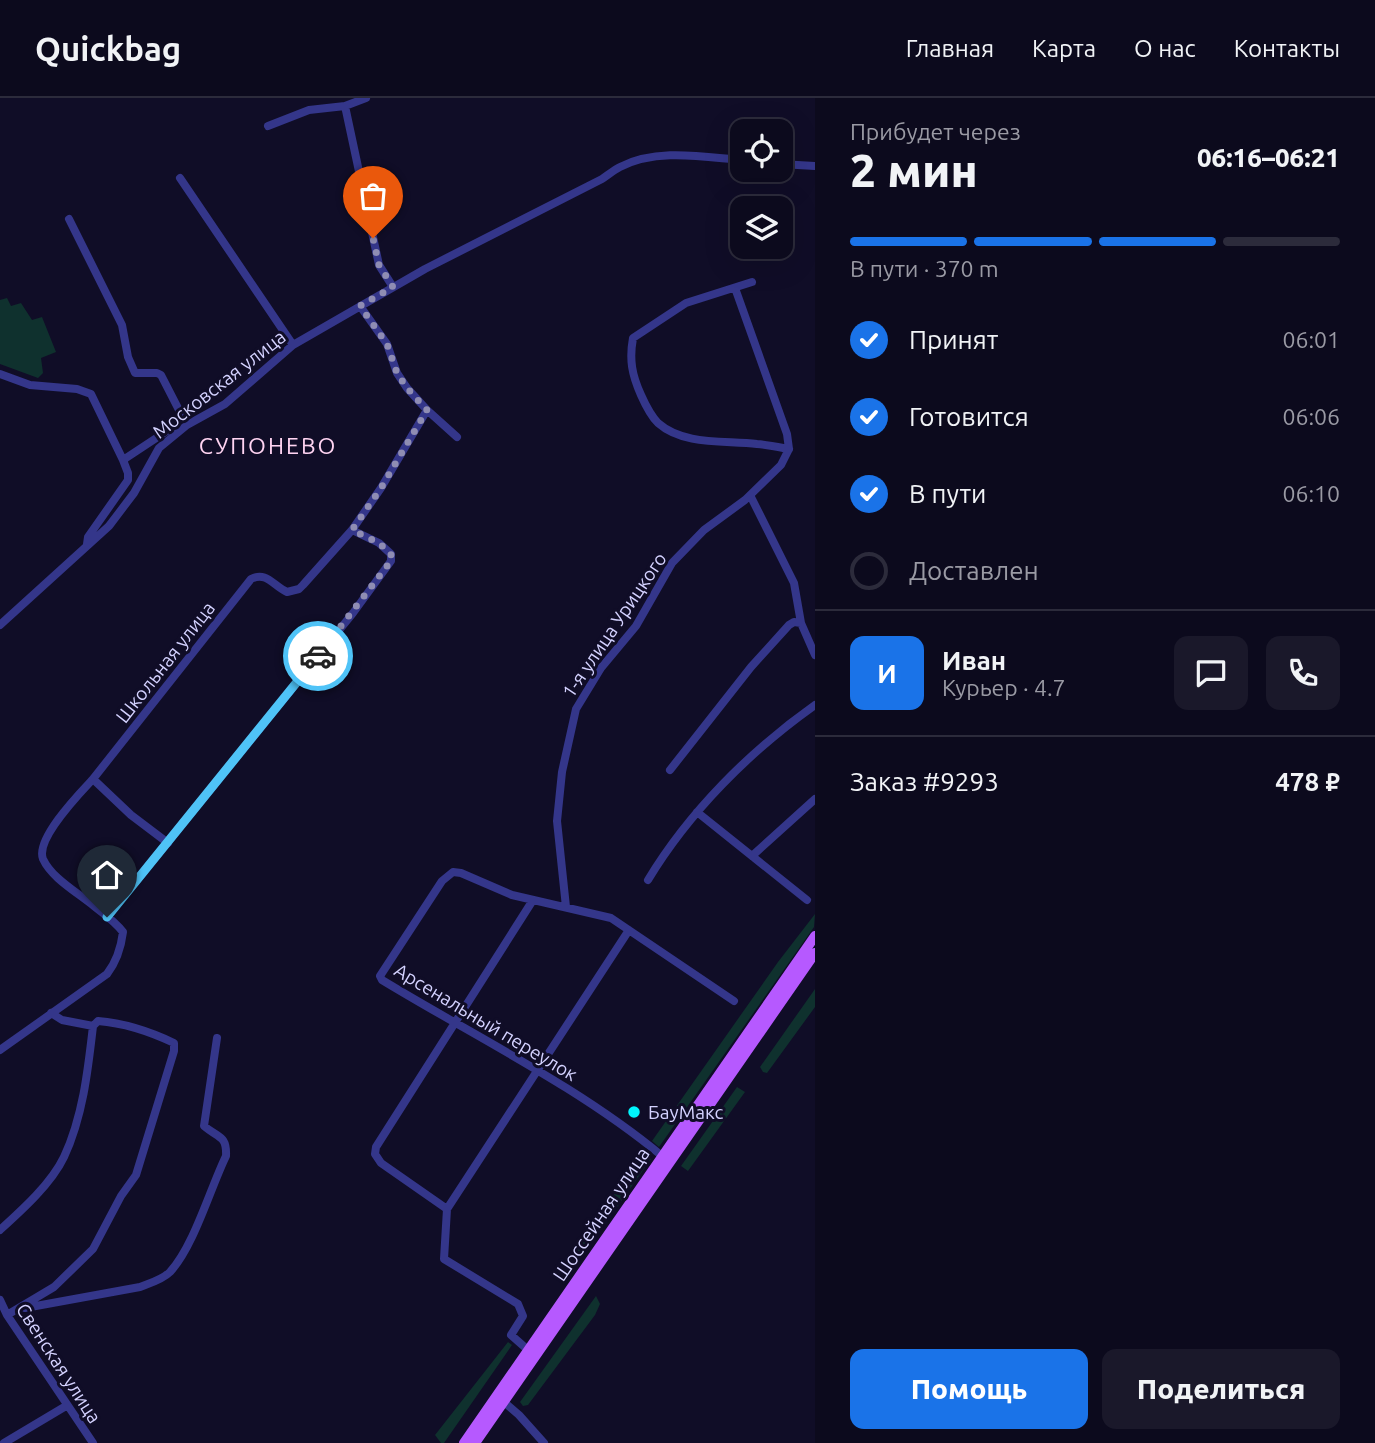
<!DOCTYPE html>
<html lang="ru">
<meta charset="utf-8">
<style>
body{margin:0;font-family:Ubuntu,sans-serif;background:#1a182a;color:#f1f3f6;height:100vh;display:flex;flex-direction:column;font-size:26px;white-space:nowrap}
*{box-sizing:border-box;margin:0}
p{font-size:23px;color:#9a9aa4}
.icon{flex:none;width:38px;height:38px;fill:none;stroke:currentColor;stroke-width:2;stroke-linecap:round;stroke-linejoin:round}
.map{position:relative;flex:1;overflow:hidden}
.panel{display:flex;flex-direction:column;background:#0c0a1d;width:560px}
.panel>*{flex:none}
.tools{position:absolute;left:730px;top:21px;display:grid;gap:14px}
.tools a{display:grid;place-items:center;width:63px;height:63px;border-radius:14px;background:#0c0a1d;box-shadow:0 7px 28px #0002,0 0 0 2px #2c2b3b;font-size:35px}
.pin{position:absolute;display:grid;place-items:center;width:60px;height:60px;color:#fff;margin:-72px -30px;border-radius:50% 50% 50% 0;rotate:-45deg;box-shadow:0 0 7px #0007}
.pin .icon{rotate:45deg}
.courier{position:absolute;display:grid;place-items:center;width:70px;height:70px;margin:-35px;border:5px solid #4fc3f7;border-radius:50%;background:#fff;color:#222;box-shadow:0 2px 9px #0007}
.headline em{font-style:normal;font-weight:800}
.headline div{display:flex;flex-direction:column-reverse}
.headline{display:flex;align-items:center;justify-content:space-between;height:119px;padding:0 35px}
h1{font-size:46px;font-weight:800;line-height:52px}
.bar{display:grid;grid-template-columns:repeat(4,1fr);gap:10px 7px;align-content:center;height:84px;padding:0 35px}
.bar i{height:9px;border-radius:5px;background:#2c2b3b}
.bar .selected{background:#1a73e8}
.bar p{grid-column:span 4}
.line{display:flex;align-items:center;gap:18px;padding:0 35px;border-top:2px solid #2c2b3b}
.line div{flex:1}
.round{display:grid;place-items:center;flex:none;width:74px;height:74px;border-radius:14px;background:#1a182a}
ol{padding:0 35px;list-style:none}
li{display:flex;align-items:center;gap:21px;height:77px}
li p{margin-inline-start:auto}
li .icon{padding:7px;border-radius:50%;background:#1a73e8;color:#fff;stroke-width:4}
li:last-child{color:#9a9aa4}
li i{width:38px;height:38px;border:4px solid #2c2b3b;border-radius:50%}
.action{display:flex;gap:14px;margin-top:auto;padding:14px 35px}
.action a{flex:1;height:80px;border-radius:14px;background:#1a73e8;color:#fff;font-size:28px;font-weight:800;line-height:80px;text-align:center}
.action a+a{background:#1a182a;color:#f1f3f6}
header{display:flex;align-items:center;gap:42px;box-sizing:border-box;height:98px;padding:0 35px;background:#0c0a1d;border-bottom:2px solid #2c2b3b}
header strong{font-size:33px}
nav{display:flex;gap:38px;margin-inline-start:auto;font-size:24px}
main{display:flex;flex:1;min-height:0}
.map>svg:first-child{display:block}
</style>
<header>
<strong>Quickbag</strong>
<nav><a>Главная</a><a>Карта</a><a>О нас</a><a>Контакты</a></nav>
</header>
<main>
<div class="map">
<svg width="815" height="1345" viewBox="0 0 815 1345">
<rect width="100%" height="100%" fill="#100d27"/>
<path fill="#0f312e" d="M7,200l4,8 10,-3 11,17 10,-3 14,35 -15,6 2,15 -5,5 -38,-14v-64z
M815,816l-1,13 -155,220 -7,-6 126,-179z
M815,891v18l-48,66 -4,-1 -3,-5z
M737,989l8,5 -57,79 -7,-5z
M644,1055l7,6 -69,98 -7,-8z
M596,1198l4,8 -5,11 -67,90 -5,1 -3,-4z
M508,1244l4,3 -68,98h-3l-6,-8z"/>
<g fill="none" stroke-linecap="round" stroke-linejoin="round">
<path stroke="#34368a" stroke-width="8" d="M345,8l34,159 14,22
M268,28l41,-16 36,-4 21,-8
M780,66l35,2
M180,80l113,167
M69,121l53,106 6,32 7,16h22l4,2 19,37 -4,13 -53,35 5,13v7l-40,57 -1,7
M752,184l-66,21 -53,35c-4,22 -1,37 8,57 4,9 10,21 17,28 26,23 68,17 99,21 11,1 21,3 32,5
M735,190l52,146 2,15
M0,276l30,11 47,4 14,5 32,66
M427,312l30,27
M750,397l44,88 7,40
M0,527l109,-99 25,-33 25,-45 28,-23 38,-21 68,-59 132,-76 177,-90c6,-4 12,-9 18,-12 37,-19 83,-10 122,-7
M670,672l81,-103 38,-42 5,-3 7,1 14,32
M93,681l38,36 37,28
M697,714l110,88
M752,758l63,-57
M648,782c41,-68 102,-129 167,-175
M566,809l-9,-86 5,-49 14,-63 25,-41 35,-42 36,-63 32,-33 41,-30 36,-35 8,-16
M107,819l246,-304 38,-52v-7l-12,-11 -27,-13
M0,952l107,-76c10,-13 14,-26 16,-42 -9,-12 -22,-20 -33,-29 -15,-12 -39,-26 -47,-44 -8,-20 37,-66 50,-80l158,-200c16,-8 22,7 36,13l12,-3 4,-4 49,-55 29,-42 46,-78 -20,-22 -10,-15 -10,-29 -27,-38
M662,1058c-83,-69 -188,-120 -280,-176l-2,-4 62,-95 11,-9 8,1 51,22 99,23 123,83
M447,1111l182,-279
M0,1132c22,-20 51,-46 64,-73 19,-41 24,-87 29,-131l-31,-6 -11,-7
M0,1202l7,15 86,128
M25,1210l115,-21c10,-4 22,-7 30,-15 24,-26 40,-83 56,-116 1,-21 -8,-18 -22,-30l13,-88
M7,1217l47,-28 39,-38 28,-53 15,-21 38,-124v-8c-23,-11 -51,-20 -76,-22l-5,5
M528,1252l-17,-15 12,-19 -5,-12 -74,-45 3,-50 -66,-46 -6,-9 1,-7 157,-247
M504,1304l15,13 25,28
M4,1345l62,-37"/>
<path stroke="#b659ff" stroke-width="10" d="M464,1345l351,-507
M475,1345l340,-490"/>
</g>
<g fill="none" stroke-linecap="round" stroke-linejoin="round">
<path stroke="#8f8db3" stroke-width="7" stroke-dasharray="0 12.6" d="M318,558l73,-95v-7l-12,-11 -27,-13 29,-42 46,-78 -20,-22 -10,-15 -10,-29 -27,-38 33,-19 -14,-22 -6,-27"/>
<path stroke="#4fc3f7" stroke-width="9" d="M107,819l211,-261"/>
</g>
<circle fill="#00f5fd" stroke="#100d27" stroke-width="2.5" cx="634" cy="1014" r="7"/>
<g text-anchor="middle" stroke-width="6" stroke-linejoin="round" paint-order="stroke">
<g font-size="19" fill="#d4d2ff" stroke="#100d27">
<text transform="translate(219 286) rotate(-38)" y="7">Московская улица</text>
<text transform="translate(614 527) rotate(-56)" y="7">1-я улица Урицкого</text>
<text transform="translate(165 564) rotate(-52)" y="7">Школьная улица</text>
<text transform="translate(486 924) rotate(31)" y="7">Арсенальный переулок</text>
<text transform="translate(601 1116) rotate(-56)" y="7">Шоссейная улица</text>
<text transform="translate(59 1265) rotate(57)" y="7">Свенская улица</text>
</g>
<g font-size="19" fill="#d4d2ff" stroke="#100d27" text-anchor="start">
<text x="648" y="1021">БауМакс</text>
</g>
<g font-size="23" letter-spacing="2" fill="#ffd4f2" stroke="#100d27">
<text x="268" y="356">СУПОНЕВО</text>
</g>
</g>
</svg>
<div class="tools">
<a><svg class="icon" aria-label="locate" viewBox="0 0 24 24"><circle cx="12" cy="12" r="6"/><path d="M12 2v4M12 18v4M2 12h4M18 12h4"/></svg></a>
<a><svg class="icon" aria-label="layers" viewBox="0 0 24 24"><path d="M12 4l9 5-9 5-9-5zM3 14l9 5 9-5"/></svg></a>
</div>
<div class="pin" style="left:373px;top:140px;background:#ea580c"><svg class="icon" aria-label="bag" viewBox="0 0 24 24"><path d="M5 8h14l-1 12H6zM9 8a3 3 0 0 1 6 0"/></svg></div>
<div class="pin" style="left:107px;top:819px;background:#1f2937"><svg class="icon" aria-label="home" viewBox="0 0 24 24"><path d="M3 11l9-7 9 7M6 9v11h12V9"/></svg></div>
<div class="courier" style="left:318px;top:558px"><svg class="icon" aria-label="car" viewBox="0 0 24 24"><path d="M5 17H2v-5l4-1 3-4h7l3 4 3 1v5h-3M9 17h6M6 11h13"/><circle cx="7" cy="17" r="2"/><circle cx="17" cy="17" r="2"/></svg></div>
</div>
<section class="panel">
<div class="headline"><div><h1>2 мин</h1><p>Прибудет через</p></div><em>06:16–06:21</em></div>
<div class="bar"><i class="selected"></i><i class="selected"></i><i class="selected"></i><i></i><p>В пути · 370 m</p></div>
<ol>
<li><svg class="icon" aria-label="check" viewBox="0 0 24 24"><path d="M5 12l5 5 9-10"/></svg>Принят<p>06:01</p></li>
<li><svg class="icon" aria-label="check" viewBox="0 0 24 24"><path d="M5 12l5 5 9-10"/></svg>Готовится<p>06:06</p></li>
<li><svg class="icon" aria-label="check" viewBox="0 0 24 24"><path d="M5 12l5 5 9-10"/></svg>В пути<p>06:10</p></li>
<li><i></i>Доставлен</li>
</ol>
<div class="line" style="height:126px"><b class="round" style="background:#1a73e8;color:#fff">И</b><div><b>Иван</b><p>Курьер · 4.7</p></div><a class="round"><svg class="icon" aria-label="chat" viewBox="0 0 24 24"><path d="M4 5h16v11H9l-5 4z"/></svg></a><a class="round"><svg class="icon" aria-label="phone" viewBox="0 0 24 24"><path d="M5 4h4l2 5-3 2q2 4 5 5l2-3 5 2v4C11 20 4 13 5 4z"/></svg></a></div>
<div class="line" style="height:91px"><div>Заказ #9293</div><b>478 ₽</b></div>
<div class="action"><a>Помощь</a><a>Поделиться</a></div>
</section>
</main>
